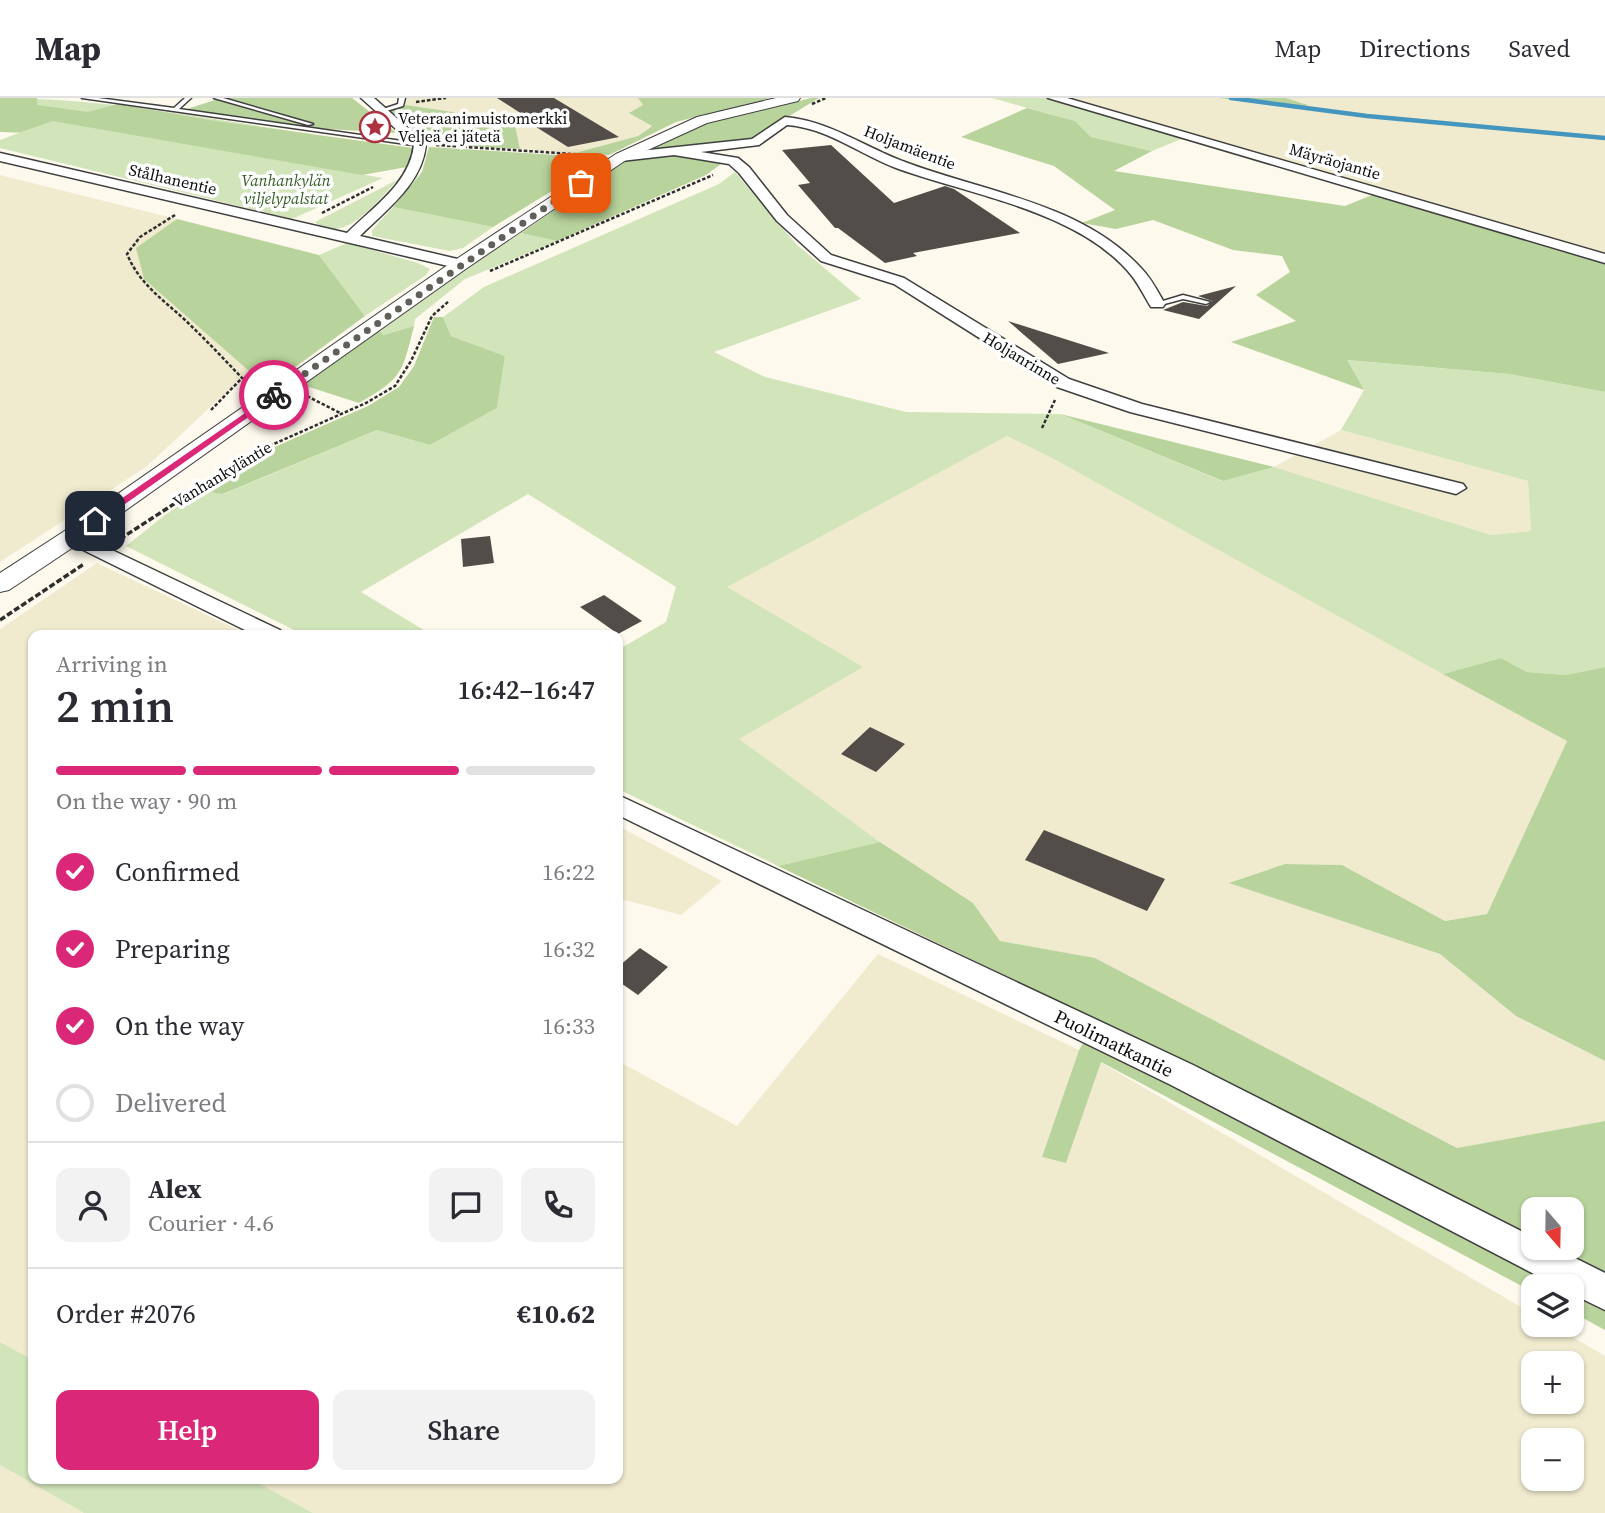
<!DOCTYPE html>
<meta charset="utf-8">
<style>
body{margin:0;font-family:"Source Serif 4",serif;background:#f2f2f3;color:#2b2b33;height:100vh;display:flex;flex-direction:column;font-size:26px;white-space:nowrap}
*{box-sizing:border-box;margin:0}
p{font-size:23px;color:#7c7c81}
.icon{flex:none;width:38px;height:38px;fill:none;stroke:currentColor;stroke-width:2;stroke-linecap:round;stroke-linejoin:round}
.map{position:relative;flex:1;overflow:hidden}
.panel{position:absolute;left:28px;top:532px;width:595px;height:854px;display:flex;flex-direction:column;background:#fff;border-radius:14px;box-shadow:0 2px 5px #0004}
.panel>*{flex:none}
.needle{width:46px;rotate:160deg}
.controls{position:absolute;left:1521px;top:1099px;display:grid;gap:14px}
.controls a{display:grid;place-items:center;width:63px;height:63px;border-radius:14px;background:#fff;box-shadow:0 2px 5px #0004;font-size:35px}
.pin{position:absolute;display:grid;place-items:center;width:60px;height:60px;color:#fff;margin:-30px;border-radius:14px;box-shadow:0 4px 10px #0006}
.courier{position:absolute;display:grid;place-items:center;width:70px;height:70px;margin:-35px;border:5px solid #db2777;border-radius:50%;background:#fff;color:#222;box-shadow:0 2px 9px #0007}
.head em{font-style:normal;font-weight:600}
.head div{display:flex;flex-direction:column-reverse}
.head{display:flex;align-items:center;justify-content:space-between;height:119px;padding:0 28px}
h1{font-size:46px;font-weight:600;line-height:52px}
.bar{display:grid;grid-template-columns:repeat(4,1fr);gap:10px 7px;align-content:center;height:84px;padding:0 28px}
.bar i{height:9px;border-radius:5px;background:#e1e1e2}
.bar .current{background:#db2777}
.bar p{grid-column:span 4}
.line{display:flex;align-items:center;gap:18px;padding:0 28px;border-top:2px solid #e1e1e2}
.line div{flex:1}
.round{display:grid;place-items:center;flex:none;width:74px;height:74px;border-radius:14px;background:#f2f2f3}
ol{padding:0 28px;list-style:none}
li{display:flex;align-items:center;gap:21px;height:77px}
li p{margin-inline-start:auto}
li .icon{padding:7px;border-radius:50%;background:#db2777;color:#fff;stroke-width:4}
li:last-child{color:#7c7c81}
li i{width:38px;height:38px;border:4px solid #e1e1e2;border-radius:50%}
.cta{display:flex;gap:14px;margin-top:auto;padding:14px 28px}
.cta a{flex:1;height:80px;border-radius:14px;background:#db2777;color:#fff;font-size:28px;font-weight:600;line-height:80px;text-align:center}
.cta a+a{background:#f2f2f3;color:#2b2b33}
header{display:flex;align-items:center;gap:42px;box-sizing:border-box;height:98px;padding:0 35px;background:#fff;border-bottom:2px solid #e1e1e2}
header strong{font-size:33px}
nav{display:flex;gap:38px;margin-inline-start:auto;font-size:24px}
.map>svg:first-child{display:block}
</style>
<header>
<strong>Map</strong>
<nav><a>Map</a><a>Directions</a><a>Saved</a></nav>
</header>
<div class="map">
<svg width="1605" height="1415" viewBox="0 0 1605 1415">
<rect width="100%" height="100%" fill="#fdf9ec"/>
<path fill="#f0ebcf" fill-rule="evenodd" d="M396,0h325l-69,27 -14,11 -63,17 -55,-4 -7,-28 -107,-16 -17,5 -3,-2 10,-4 2,-3z
M1064,0h155l79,11 9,-5 -21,-6h319v157z
M0,77l177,44 -39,29 6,31 105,92 -103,96 -146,95z
M1341,332l187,51 3,50 -40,4 -217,-68z
M1007,338l45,22 515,283 -80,173 -42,7 -103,-56 -57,-1 -55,19 210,71 76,62 89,45v60l-148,27 -362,-190 -95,-17 -27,-38 -93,-61 -142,-103 -12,-152z
M97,465l152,72h-216v725l-33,-18v-713z
M618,728l104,55 -41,34 -63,-17z
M878,856l201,96 -37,107 24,6 34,-101 433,252v11h19l53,31v157h-1292l-62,-34h367v-418l119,65zM1533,1265h39v39h-39zM1533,1342h39v39h-39z
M0,1367l84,48h-84z"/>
<path fill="#d2e4ba" d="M0,0c105,0 208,21 312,36l-64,21 135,23 -91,41 -292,-71v-8l19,-7 -19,-1z
M992,0h72l127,37 -39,16 -61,-14 -16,-16z
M735,74l61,72 65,55 -147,53 51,25 141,35 154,2 162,67 52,-14 217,68 40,-4 -3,-50 -187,-51 23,-40 -18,-30 163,14 96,18v275l-39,8 -39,-3 -26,-14 -58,16 -391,-216 -45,-22 -280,151 136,80 -124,72 141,103 -102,24 -160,-77v-139l48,-28 10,-35 -148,-93 -167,98 71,43h-128l-178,-89 39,-31 37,-24 22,3 153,-64 53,15 67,-37 8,-52 -54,-20 -8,-19 41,-30 235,-103z
M399,81c-19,18 -55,69 -84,43z
M393,109l100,20 -30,21 -13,3 -78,-15v-6z
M521,135l36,8 -92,38 -50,40 -1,7 -32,9 -6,-8z
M347,145l71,20 12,6 -4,6 -61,41 -46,-61z
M0,1244l33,18v119h218l62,34h-229l-84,-48z"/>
<path fill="#b8d39b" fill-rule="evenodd" d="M0,0h37v7l51,7 30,-8 91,16 204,28 -6,19 -45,8 -309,-54 -32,11h-21z
M221,0h131l45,35 -87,-5 -126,-18z
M638,0h133l-95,24 -67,33 -34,-2 63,-17 14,-10 -23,-13 14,-8z
M811,0h8l-71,43 -70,8h-29l57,-25z
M1219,0h67l22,7 -10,4z
M406,7l108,16 6,28 -88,-5 -43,-34z
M1027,10l48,13 16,16 61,14 -38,20 231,35 37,-15 223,64v137l-96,-18 -162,-14 17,30 -133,-48 65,-21 -40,-26 34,-23 -8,-16 -49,-6 -80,-30 -37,9 -34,-6 33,-13 -61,-44 -93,-29z
M429,49l177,11 -113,69 -100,-20 29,-35z
M676,56l48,8 -18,13 -149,66 -36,-8 109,-75z
M177,121l142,36 46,61 -86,63 -30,-8 -105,-92 -8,-31z
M434,219h9l8,19 54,20 -8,52 -67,37 -53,-15 -154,64 -21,-3 50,-34 116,-51 31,-19 15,-21z
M414,228c-12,47 -11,52 -55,77l-59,-19 76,-57 7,8z
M1060,316l214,53 -51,14z
M1501,560l26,14 39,3 39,-8v394l-89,-45 -76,-62 -211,-71 56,-19 57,1 103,56 42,-7 80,-173 -124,-67z
M880,744l93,61 27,38 95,17 362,190 148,-27v209l-33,-18v-26h-39v6l-432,-230 -35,101 -24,-6 37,-107 18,-30 -319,-154zM1533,1111h39v39h-39z"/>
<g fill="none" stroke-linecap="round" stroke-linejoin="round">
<path stroke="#4496bf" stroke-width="4.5" d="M1231,0l136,18 238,22"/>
</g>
<path fill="#534d49" d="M497,0h57l65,39 -51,10 -51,-32 5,-1z
M831,47l63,58 51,-17 9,3 66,44 -107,20 4,3 -32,7 -47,-35h-3l-37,-43 12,-2 -28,-33z
M1236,188l-37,33 -36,-9 20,-8 24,4 5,-5 -14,-5z
M1008,223l101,32 -51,11z
M490,438l4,27 -31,4 -2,-28z
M604,497l38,26 -24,13 -38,-27z
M870,629l35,17 -29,28 -35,-18z
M1044,732l121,49 -18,32 -122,-51z
M640,850l28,19 -30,28 -20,-14v-14z"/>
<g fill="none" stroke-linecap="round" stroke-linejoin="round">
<g stroke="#3f3f3f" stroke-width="3">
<path id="service" d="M82,0h16l76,10 11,-10h6l-12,11 244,35 -3,2 -42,-6z
M214,0h9l90,26 -5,1z
M399,0h6l-2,8 -20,6 -3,-2 18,-6z
M1183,197l27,7 -4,2 -23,-5 -26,7 -4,-2z"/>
</g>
<g stroke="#3f3f3f" stroke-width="3">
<path id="minor" d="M361,0h13l52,46c-3,39 -40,66 -66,92l106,25 3,3 -3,3 -5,2 -461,-108v-8l347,80c25,-25 63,-50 67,-88z
M1048,0h19l538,156v9z
M785,19c45,4 79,30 120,45 79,30 176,41 236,106 10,10 17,24 24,36l-2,3h-12c-6,-10 -12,-22 -19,-31 -52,-65 -162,-81 -236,-108 -37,-14 -68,-40 -109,-43l-28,20 -58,7 37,6 11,9 38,48 44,40 73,23 165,101 73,25 321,80 3,4 -10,6 -326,-82 -73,-25 -163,-103 -73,-23 -44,-40 -38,-48 -10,-9 -55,-9 -53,6 -6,-4 6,-4 131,-14z
M72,433l208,99 3,5h-28l-190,-94 -3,-4 3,-4z
M618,697l575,270 340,172v11h22l50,25v37l-33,-16v-8h-15l-386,-201 -553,-270z"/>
</g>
<g stroke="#3f3f3f" stroke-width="2">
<path id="tertiary" d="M776,0h24l-2,3 -91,22 -81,37 -159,108 -386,274 -72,48 -9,2v-19l63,-41 392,-272 161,-106 81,-37z"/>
</g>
<path stroke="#2e2e2e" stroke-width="2.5" stroke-dasharray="3.5 2" stroke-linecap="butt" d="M416,4l30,-4
M812,6l14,-6
M436,47l152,10
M322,115l51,-26
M175,117l-35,22 -13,17c12,29 35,45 57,65 20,19 39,39 58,59l11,4
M490,173l223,-96
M307,298l33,17
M211,312l31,-32
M1042,330l13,-28
M231,369l18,-12 117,-52 29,-17 16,-25 21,-45 17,-15"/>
<path stroke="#2e2e2e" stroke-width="3.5" stroke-dasharray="6 2.5" stroke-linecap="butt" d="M120,441l114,-74
M0,522l84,-56"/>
<use href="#service" fill="#fff" fill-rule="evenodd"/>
<use href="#minor" fill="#fff" fill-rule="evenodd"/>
<use href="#tertiary" fill="#fff" fill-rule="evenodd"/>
</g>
<path fill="#db2777" d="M274,295l3,4 -179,126h-6v-4z"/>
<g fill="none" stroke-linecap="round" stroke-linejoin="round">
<path stroke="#605f5a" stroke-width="7" stroke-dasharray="0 12.6" d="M274,297l307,-212"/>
</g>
<defs>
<g id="sight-ring" transform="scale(1.575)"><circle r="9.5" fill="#fff" stroke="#ad3240" stroke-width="1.5"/><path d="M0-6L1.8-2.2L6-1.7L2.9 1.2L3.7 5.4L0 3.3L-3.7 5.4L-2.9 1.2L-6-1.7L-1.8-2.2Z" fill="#ad3240"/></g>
</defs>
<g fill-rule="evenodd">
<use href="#sight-ring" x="375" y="29"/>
</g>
<g text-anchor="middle" stroke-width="7" stroke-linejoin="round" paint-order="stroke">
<g font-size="16" fill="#0c0c0c" stroke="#fff" text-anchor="start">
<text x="398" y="26">Veteraanimuistomerkki<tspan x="398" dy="18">Veljeä ei jätetä</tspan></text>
</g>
<g font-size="16" fill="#0c0c0c" stroke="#fff">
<text transform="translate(910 49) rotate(21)" y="6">Holjamäentie</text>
<text transform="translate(1335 63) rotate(16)" y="6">Mäyräojantie</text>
<text transform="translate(173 81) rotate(13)" y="6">Stålhanentie</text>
<text transform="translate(1022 260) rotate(31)" y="6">Holjanrinne</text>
<text transform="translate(222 376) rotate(-31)" y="6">Vanhankyläntie</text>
</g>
<g font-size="16" font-style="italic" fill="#335d23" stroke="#fff">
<text x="286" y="88">Vanhankylän<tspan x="286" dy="18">viljelypalstat</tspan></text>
</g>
<g font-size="19" fill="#0c0c0c" stroke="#fff">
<text transform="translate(1114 945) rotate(26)" y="7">Puolimatkantie</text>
</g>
</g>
</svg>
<div class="controls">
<a><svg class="needle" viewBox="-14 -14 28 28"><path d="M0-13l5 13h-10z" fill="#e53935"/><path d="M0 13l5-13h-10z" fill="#7c7c81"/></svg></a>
<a><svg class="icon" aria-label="layers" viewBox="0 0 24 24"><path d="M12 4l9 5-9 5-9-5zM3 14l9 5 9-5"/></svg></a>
<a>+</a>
<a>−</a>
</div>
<div class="pin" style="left:581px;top:85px;background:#ea580c"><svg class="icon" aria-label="bag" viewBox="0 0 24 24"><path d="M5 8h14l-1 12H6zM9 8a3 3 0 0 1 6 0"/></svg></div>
<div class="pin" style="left:95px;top:423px;background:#1f2937"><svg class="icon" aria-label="home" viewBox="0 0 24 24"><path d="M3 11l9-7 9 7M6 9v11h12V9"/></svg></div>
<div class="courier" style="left:274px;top:297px"><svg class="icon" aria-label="bike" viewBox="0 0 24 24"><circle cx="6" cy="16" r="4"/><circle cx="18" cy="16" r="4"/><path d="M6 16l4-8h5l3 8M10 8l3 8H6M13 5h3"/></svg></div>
<section class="panel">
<div class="head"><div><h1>2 min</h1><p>Arriving in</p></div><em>16:42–16:47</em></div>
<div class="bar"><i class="current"></i><i class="current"></i><i class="current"></i><i></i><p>On the way · 90 m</p></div>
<ol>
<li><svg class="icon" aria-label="check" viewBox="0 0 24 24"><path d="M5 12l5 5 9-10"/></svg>Confirmed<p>16:22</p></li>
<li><svg class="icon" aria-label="check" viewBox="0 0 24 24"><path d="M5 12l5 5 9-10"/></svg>Preparing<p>16:32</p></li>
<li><svg class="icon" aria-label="check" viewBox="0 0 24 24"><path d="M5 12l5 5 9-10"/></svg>On the way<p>16:33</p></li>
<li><i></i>Delivered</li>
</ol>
<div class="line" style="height:126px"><a class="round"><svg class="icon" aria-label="person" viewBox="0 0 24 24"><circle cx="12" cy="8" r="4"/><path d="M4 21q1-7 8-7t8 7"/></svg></a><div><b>Alex</b><p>Courier · 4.6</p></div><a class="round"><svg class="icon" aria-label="chat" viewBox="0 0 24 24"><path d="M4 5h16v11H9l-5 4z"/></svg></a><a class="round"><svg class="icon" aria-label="phone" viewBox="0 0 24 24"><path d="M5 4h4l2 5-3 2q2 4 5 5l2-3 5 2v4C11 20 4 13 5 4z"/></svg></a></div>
<div class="line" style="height:91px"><div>Order #2076</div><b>€10.62</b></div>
<div class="cta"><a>Help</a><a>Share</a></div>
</section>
</div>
